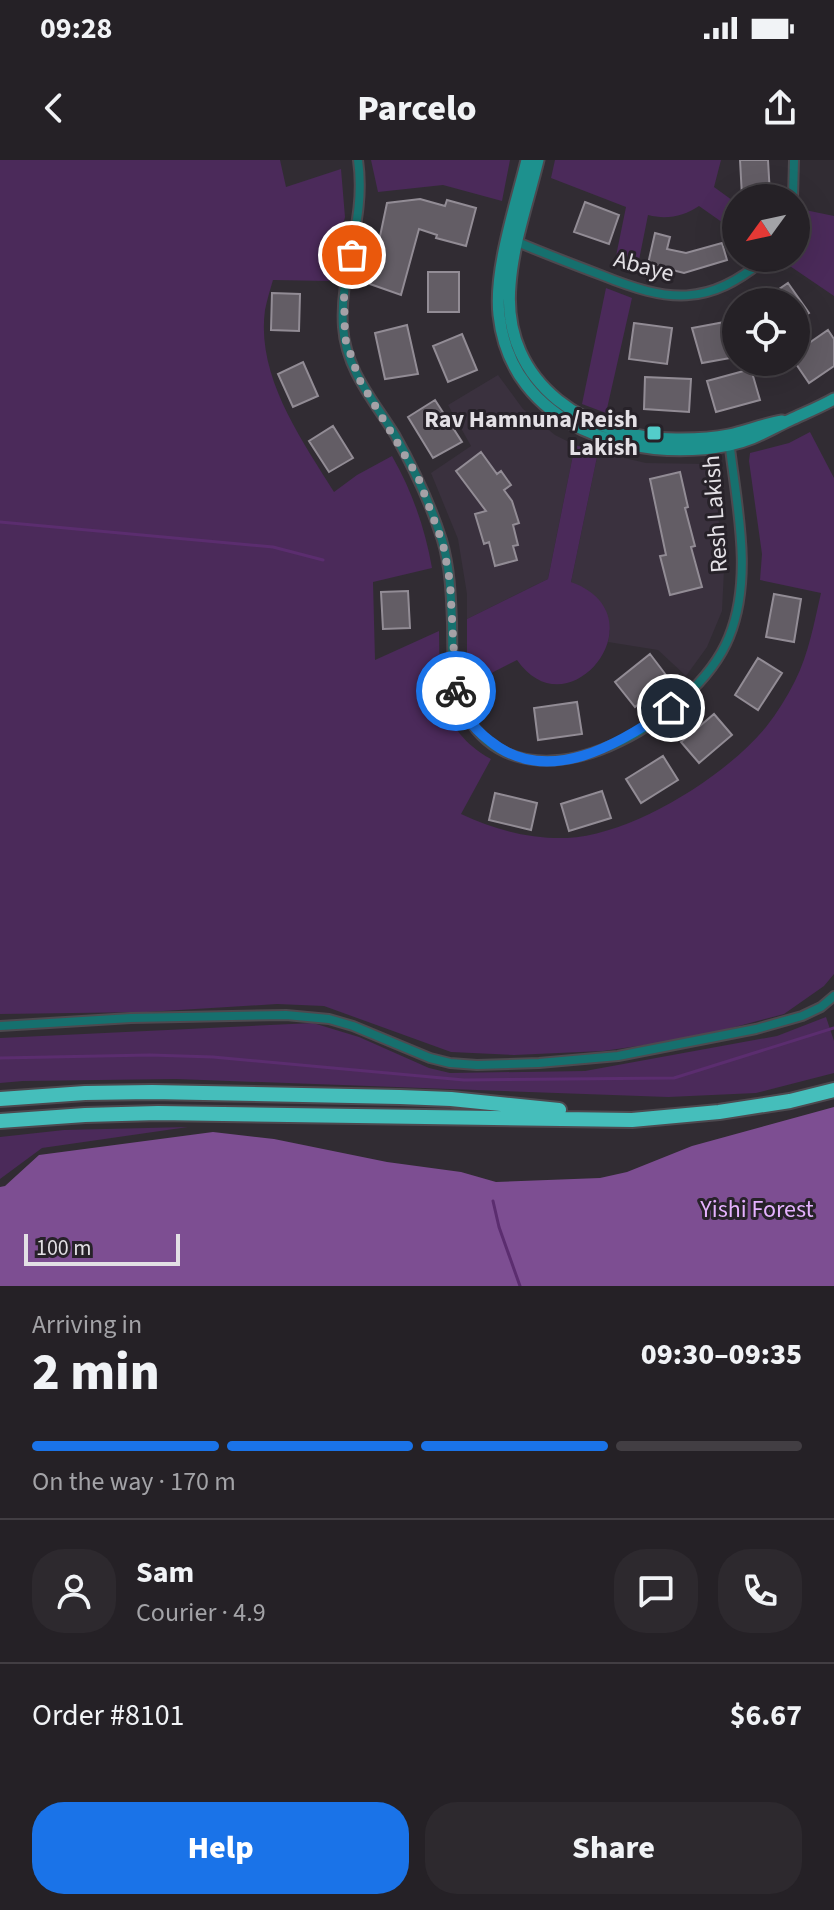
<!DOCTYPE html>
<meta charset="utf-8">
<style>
body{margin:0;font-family:"Source Sans 3",sans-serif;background:#2d292e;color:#f1f3f6;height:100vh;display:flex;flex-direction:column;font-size:30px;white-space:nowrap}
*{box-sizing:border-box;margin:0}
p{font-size:26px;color:#a3a3a7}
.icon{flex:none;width:44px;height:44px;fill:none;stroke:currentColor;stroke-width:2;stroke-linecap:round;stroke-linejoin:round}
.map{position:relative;height:1126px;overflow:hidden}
.side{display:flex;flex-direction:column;background:#252126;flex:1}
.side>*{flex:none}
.needle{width:52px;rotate:237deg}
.tools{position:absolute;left:722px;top:24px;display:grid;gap:16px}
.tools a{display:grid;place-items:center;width:88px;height:88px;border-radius:50%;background:#252126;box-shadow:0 8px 32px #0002,0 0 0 2px #423e43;font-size:40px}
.scale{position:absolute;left:24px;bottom:20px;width:156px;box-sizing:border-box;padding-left:8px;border:4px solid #e3e0e5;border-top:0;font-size:22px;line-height:28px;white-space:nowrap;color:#e3e0e5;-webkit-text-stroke:6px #272229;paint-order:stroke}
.pin{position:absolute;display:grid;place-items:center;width:68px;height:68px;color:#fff;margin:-34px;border:4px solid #fff;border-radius:50%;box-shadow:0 2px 8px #0007}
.courier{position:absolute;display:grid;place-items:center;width:80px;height:80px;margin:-40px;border:6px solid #1a73e8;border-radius:50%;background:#fff;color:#222;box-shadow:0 2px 10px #0007}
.summary em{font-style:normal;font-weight:800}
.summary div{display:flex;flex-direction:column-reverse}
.summary{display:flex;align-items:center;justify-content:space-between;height:136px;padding:0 32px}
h1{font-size:52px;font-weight:800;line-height:60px}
.bar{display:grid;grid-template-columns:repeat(4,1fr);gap:12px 8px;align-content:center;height:96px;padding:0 32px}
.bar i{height:10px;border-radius:6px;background:#423e43}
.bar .selected{background:#1a73e8}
.bar p{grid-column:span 4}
.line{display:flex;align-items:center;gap:20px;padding:0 32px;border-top:2px solid #423e43}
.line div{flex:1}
.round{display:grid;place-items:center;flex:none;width:84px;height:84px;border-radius:32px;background:#2d292e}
.button{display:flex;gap:16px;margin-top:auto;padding:16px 32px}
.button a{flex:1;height:92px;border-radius:32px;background:#1a73e8;color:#fff;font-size:32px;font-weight:800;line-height:92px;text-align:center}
.button a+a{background:#2d292e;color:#f1f3f6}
.status{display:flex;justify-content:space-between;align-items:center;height:56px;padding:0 40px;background:#252126;direction:ltr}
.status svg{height:22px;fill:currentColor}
header{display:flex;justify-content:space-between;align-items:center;height:104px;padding:0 32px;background:#252126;font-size:36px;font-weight:800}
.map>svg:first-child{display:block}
</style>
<div class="status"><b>09:28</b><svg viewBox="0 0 49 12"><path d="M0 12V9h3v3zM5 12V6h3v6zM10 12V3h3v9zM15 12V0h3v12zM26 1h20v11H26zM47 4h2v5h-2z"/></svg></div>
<header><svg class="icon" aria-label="back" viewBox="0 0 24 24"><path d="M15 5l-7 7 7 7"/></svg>Parcelo<svg class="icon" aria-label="share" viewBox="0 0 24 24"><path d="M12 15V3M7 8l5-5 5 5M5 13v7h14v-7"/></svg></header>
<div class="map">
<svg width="834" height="1126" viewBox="0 0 834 1126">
<rect width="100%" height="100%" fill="#312c33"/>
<path fill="#3a313e" d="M498,215l25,34 32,26 20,10 -27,134 -81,40v-25l-9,-55 -27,-66 40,-27 -23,-41z
M598,292l48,11 59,1 8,3 11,103 -2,41 -15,36 -21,29 -28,-26 -50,-8 2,-11 -5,-22 -7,-10 -27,-17z"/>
<path fill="#4b2a5a" d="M0,0h280l6,27 55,-18 4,48 -16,64 -56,-1c-3,10 -6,20 -8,30 -9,66 36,129 69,182l23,-17 35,-19c20,35 33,72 40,112l-59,14 2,78 64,-29c1,54 -2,98 52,128l-30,55c35,16 67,25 106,24 65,-3 158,-61 199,-111 11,-14 21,-30 29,-46 14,-28 19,-58 26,-88l-61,-13 2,-26 -13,-93 1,-8 39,-10 21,-11 24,46v496l-10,12 -40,28 -90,24 -91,13 -89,4 -63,-3 -127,-46 -47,-2 -130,8 -147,2z
M371,0h139l-8,41 -59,-16 -65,7z
M555,0h166l-7,27 22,16v29l-37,-26c-15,10 -32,14 -51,9l-11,55 -22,-9 11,-54 -75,-29z
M805,50l29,6v80l-50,-34 2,-4h10v-18z
M606,128l26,10 -26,115 -24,-9z
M575,285l23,7 -27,130c92,33 -2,153 -54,78l-47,24 -3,-15v-50l81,-40z
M826,857l8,24v32l-78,20 -88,4 -492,-18 -153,2 -23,2v-45l313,-15 46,14 70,31 21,5 135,-2 192,-35z
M188,967l-146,21 -42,31v-42l64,-7z"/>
<path fill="#7d4e92" d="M834,947v179h-834v-99l5,-1 34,-31 174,-23 61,7 113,23 74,10 35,10 104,-4 27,-6 65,-26z"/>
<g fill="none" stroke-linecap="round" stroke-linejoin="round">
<path stroke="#5b2d6f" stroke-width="3" d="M0,362l273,25 50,13
M0,898l150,-3 63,2 251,23 210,-2 160,-50
M493,1041l6,26 21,59"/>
</g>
<path fill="#635d65" stroke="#928c95" stroke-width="2" d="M740,0h28l2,35 -28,1z
M420,39l25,7 2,-6 29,8 -10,38 -30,-8 1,-3 -18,-6 -18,66 -31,-11 17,-81z
M585,42l34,13 -10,29 -35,-12z
M655,73l15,4 -3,12 19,4 36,-10 5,17 -43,13 -36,-9z
M428,112h31v40h-31z
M788,123l21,30 -13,8v-19h-36z
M272,133l28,1 -1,37 -28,-1z
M730,161l6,36 -34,6 -10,-35z
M634,163l38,5 -5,36 -38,-5z
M407,165l11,49 -33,5 -10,-46z
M828,170l6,9v27l-25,17 -13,-19v-12z
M462,174l15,36 -29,12 -15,-36z
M303,202l15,34 -25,11 -15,-33z
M751,209l9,31 -44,12 -9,-31z
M645,217l46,2 -2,33 -45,-3z
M435,240l27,42 -29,16 -25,-41z
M333,266l20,32 -24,14 -20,-31z
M481,292l16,22 4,-3 10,14 -7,5 8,11 7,22 -6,2 5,20 -5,1 4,14 -22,6 -6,-24 -5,2 -9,-30 11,-3 -30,-40z
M680,312l8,35 -3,1 10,38 -4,1 11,40 -32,8 -10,-39 6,-1 -16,-76z
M408,431l2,37 -27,1 -2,-37z
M774,434l27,5 -7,43 -28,-5z
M650,494l19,25 -34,28 -20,-25z
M758,498l24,15 -24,37 -23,-15z
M577,542l5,32 -44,6 -4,-32z
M714,554l18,21 -33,28 -18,-21z
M663,596l15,24 -37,23 -15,-24z
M602,631l9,27 -42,13 -8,-27z
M495,633l42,10 -6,27 -42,-10z"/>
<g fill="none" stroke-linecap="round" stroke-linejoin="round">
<g stroke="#4d494f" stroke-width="12">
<path id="street" d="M358,0c9,61 -19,110 -15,167 3,43 31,74 52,108 19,34 35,67 47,105 8,27 9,55 10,83 1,32 -3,65 15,94 63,103 229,2 262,-80 25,-61 7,-134 0,-197
M793,38l1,-38
M515,81c28,12 57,23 86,34 67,27 106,33 165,-17
M0,866l131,-8 155,-3 43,4 24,7 77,32 20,5 27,2 62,-2 79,-7 138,-27 46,-13 19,-9 13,-11"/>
</g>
<g stroke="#4d494f" stroke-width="15">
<path id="secondary" d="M527,0c-11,45 -33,110 -28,155 12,112 134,149 230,130 25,-5 39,-15 61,-25 15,-7 30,-13 44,-21
M538,0c-10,41 -25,83 -28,125 -9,100 80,156 171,154 16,0 33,-1 48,-4 18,-4 35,-11 53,-14"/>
</g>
<g stroke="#4d494f" stroke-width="18">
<path id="highway" d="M0,939l85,-6 67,-1 248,5 51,2 108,11
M0,961l85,-6 73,-2 474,7 87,-8 71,-11 44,-11"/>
</g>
<use href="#street" stroke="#16706e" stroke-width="8"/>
<use href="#secondary" stroke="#1d918e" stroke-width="11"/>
<use href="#highway" stroke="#45bebb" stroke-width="14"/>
</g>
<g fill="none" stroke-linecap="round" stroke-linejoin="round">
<path stroke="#a5a1a7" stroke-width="8" stroke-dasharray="0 14.4" d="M352,95l-8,40 1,43 14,41 59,98 25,67 7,38 6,109"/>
<path stroke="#1a73e8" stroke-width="10" d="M456,531c4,21 17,37 34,50 58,47 130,3 181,-33"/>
</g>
<rect fill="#53cdca" stroke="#272229" stroke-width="3" x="646" y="265" width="16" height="16" rx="4"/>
<g text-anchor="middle" stroke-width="6" stroke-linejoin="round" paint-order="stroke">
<g font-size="24" fill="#e3e0e5" stroke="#272229">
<text transform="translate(644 106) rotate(15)" y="8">Abaye</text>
<text transform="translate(715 354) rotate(-94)" y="8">Resh Lakish</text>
</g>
<g font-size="24" font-weight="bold" fill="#e3e0e5" stroke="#272229" text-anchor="end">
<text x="638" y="267">Rav Hamnuna/Reish<tspan x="638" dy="28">Lakish</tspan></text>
</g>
<g font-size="24" fill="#e5b2fe" stroke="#272229">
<text x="757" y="1057">Yishi Forest</text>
</g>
</g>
</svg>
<div class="tools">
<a><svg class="needle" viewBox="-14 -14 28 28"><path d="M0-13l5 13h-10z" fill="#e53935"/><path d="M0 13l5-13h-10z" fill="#a3a3a7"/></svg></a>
<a><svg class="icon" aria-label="locate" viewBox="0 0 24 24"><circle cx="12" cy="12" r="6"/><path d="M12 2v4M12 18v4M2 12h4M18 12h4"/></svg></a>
</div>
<div class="scale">100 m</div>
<div class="pin" style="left:352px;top:95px;background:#ea580c"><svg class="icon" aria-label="bag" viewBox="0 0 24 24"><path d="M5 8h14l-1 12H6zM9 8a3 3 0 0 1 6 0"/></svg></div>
<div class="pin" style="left:671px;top:548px;background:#1f2937"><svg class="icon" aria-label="home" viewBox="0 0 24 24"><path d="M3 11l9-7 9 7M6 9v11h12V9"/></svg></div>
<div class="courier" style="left:456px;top:531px"><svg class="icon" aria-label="bike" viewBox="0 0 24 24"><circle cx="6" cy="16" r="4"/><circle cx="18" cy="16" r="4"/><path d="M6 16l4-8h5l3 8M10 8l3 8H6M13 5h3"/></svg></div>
</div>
<section class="side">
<div class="summary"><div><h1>2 min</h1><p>Arriving in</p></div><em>09:30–09:35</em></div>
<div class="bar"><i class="selected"></i><i class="selected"></i><i class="selected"></i><i></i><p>On the way · 170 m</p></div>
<div class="line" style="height:144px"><a class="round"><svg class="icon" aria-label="person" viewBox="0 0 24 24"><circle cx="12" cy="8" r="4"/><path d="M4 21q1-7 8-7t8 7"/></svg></a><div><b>Sam</b><p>Courier · 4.9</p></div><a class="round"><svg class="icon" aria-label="chat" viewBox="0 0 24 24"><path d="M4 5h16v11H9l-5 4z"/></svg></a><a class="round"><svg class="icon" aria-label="phone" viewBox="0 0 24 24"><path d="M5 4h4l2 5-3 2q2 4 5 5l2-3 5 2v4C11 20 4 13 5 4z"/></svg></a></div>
<div class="line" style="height:104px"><div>Order #8101</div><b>$6.67</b></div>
<div class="button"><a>Help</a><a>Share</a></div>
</section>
